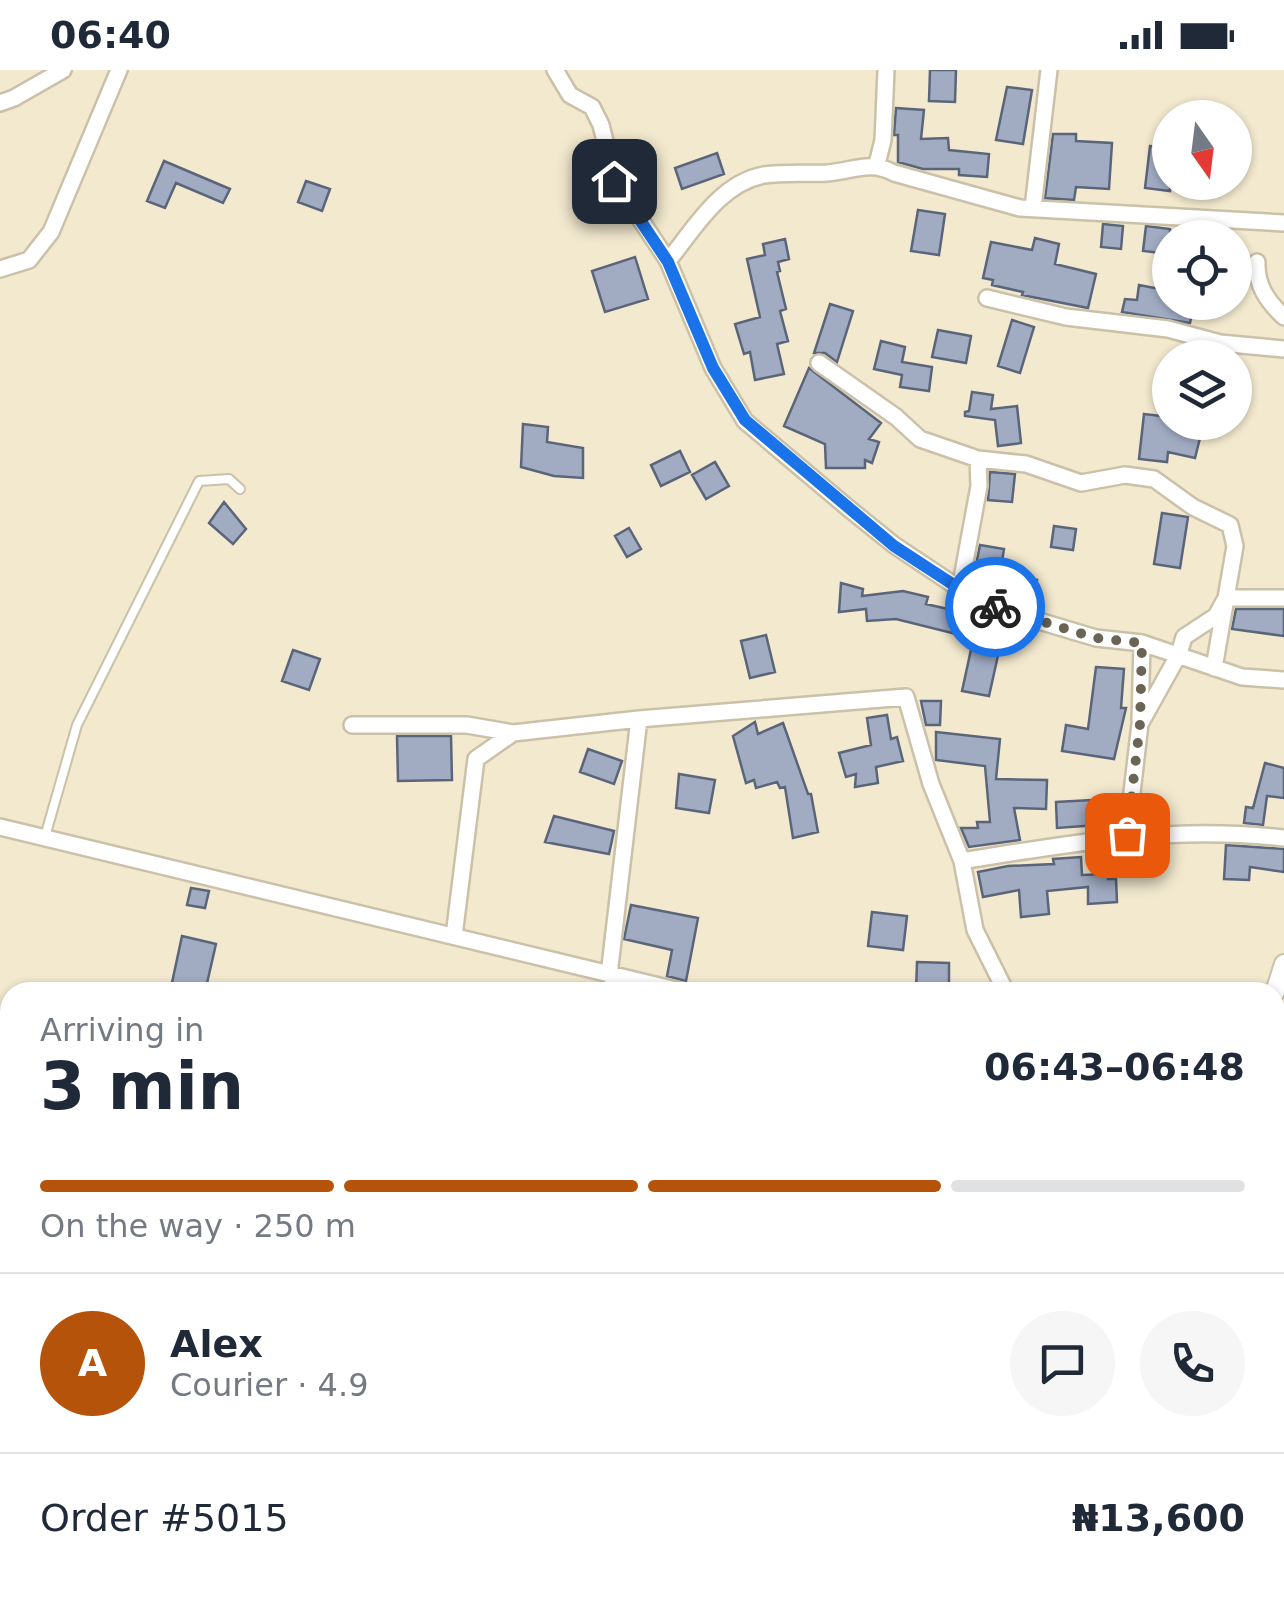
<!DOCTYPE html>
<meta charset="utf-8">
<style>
body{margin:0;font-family:"DejaVu Sans",sans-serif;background:#f6f6f7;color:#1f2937;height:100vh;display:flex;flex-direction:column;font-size:38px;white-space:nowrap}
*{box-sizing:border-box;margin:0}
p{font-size:32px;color:#747a83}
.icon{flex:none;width:55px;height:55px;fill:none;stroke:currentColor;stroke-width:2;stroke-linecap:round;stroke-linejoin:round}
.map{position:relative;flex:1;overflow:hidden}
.drawer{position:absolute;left:0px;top:912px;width:1285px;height:622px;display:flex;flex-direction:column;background:#fff;border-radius:30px 30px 0 0;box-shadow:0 2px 8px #0004}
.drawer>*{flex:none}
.needle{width:65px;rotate:166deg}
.controls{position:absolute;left:1152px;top:30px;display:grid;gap:20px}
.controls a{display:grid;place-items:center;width:100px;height:100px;border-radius:50%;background:#fff;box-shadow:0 2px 8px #0004;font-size:50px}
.pin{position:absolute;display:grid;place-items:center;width:85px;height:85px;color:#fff;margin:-42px;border-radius:20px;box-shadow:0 5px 15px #0006}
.courier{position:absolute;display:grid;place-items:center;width:100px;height:100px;margin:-50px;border:8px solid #1a73e8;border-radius:50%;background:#fff;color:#222;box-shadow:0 2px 12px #0007}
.headline em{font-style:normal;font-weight:700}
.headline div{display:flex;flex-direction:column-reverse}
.headline{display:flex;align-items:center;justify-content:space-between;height:170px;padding:0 40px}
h1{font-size:65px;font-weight:700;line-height:75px}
.bar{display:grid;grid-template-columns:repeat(4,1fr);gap:15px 10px;align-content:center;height:120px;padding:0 40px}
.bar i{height:12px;border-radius:8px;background:#e0e1e3}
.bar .on{background:#b45309}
.bar p{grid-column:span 4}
.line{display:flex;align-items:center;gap:25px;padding:0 40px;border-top:2px solid #e0e1e3}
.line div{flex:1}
.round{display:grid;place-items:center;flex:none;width:105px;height:105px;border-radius:52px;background:#f6f6f7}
.status{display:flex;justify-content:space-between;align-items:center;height:70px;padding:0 50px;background:#fff;direction:ltr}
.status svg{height:28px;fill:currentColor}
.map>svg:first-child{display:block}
</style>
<div class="status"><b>06:40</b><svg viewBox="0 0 49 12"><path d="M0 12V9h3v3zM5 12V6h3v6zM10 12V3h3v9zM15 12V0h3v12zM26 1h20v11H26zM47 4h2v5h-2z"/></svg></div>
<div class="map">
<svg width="1284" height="1534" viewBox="0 0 1284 1534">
<rect width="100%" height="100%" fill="#f3e9cf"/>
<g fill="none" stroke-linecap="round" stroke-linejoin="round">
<path stroke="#d7b351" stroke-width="5" d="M0,1217l10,-1
M1275,1417l9,2"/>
</g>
<path fill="#a1acc3" stroke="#5b657a" stroke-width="2.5" d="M930,0h26l-1,32 -26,-1z
M1007,17l25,3 -9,54 -27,-4z
M896,38l28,2 -3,29 27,-1 1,12 40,4 -2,23 -28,-2v-6h-36l-25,-7v-27h-4z
M1053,64h23v7l36,2 -3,46 -33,-2 -2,13 -29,-2z
M1150,76l20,2v43l-25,-3z
M717,83l7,21 -42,15 -7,-21z
M164,91l66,28 -7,14 -47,-20 -11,25 -18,-7z
M306,111l24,8 -8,22 -24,-9z
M918,140l27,4 -6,41 -28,-4z
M1103,154l20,2 -2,23 -20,-2z
M1146,156l24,3v25l-27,-3z
M1035,168l24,6 -4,20 41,10 -8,34 -66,-13 1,-3 -31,-7 1,-5 -10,-2 8,-36 41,8z
M785,169l4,20 -11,3 2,9 -3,1 9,37 -6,2 8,30 -11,3 7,30 -29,6 -5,-28 -6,2 -9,-30 25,-7 -13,-58 18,-4 -2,-11z
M635,187l13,42 -43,13 -13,-41z
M1139,215l31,6v11h24l-4,21 -68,-11 3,-13 12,1z
M830,234l23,7 -16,51 -12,-9h-11z
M1012,250l22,7 -14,46 -22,-7z
M938,260l33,6 -5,27 -34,-6z
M881,271l24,6 -3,15 30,5 -3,24 -29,-4 2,-12 -28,-6z
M809,298l72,55 -12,16 10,3 -7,21 -7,-3v8h-39l-1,-24 -41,-18z
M972,322l21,3 -2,14 26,-3 4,37 -23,3 -3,-26 -30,-4v-4l4,-1z
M1144,344l26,3v5l33,4 -8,32 -27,-6 -1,10 -28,-3z
M523,354l25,3 -1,15 36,6v30l-29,-2 -33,-9z
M680,381l10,21 -29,14 -10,-21z
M715,392l14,24 -23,13 -14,-24z
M990,402l25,2 -3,28 -24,-2z
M224,432l22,27 -13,15 -24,-21z
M1162,443l26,4 -8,51 -26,-4z
M1054,456l22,3 -3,21 -22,-3z
M629,458l12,21 -14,8 -12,-21z
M980,475l24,4 -5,30 -25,-4z
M1007,508l30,2 -2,28 -30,-9z
M841,513l22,6 -1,7 41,-5 25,6 -2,7 48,11 -6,22 -72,-18 -29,2 -1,-12 -27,3z
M1236,539h48v27l-52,-7z
M766,565l9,37 -25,6 -9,-37z
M972,575l27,6 -10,45 -27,-5z
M293,580l27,9 -11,31 -27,-9z
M1096,597l28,2 -3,39h5l-12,51 -52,-8 4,-26 22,4z
M921,631h20l-1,24h-14z
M887,645l4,24 6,-2 6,24 -27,6 2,16 -23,4 1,-13 -10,3 -7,-24 32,-8 -4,-27z
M755,652l3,12 25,-11 25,71h3l7,38 -25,6 -8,-51 -5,1 -3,-6 -21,6 -2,-8 -8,3 -13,-47z
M936,662l64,7 -4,40 51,1 -1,29 -32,-1 6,32 -51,7 -8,-19h17l-1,-6h13l-5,-56 -49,-6z
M397,666h54l1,44 -54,1z
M588,679l34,12 -8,23 -34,-12z
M1265,693l19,5v30l-17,-2 -4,29 -19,-2 2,-16 7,1z
M679,704l36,6 -6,33 -33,-5z
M1111,729l1,25 -55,4 -1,-26z
M554,746l60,15 -5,23 -64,-12z
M1226,775l58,4v23l-34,-5 -1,13 -25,-1z
M1081,787l1,18 26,-1v5h8l1,23 -29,2v-17l-41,4 2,23 -28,3 -2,-27 -36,7 -5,-25 30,-6 46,-2 -1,-5z
M191,818l18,3 -4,17 -18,-3z
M631,835l67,13 -12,63 -19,-5 5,-26 -48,-11z
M872,842l35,4 -4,34 -35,-4z
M182,866l34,8 -11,48h-35z
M917,892l32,1v29h-33z"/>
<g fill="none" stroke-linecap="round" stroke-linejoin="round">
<g stroke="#cbc1a9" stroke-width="12">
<path id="service" d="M44,770l33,-115 122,-244 30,-2 11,10"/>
</g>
<g stroke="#cbc1a9" stroke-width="20">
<path id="minor" d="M555,0l15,25 22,12 9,18 14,56 53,80 45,107 32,53 102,86 47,38 66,44 42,21 94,28 46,5 100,34 42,3
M0,33l14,-5 49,-28
M877,94l6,-24 3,-70
M1033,138l16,-138
M668,191c26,-32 52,-78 96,-86 21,-3 42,-1 63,-2 26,-2 43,-13 67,0l126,35 264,15
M1257,192c-1,23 10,39 27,55
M0,199l29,-9 22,-28 68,-162
M987,228l79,19 102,12 52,14 64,6
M819,293l77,54 24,22 58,20 1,27 -19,103
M978,389l48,5 55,19 44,-8 29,4 39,28 37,18 5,21 -21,122
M1140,650l2,-77
M352,655h115l46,8
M0,757l684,165
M1127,765l13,-111 39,-70 5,-17 32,-21 10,-18h58
M962,791c110,-18 210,-36 322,-23
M454,866l22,-177 37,-26 126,-14
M609,905l30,-256 267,-22 25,87 31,77 13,69 31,62
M1275,1082h9
M1275,1285l9,1
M0,1496h10
M280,1525l55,9
M475,1534l3,-9"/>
</g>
<g stroke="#cbc1a9" stroke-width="22">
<path id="tertiary" d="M1275,922l9,-28
M1148,1534v-9"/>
</g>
<use href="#service" stroke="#fff" stroke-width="8"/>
<use href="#minor" stroke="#fff" stroke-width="15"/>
<use href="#tertiary" stroke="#fff" stroke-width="18"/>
</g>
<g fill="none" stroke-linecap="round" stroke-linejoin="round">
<path stroke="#6a6455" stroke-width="10" stroke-dasharray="0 18" d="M995,537l101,31 46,5 -2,81 -13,111"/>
<path stroke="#1a73e8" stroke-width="12" d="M614,111l54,81 45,106 32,52 149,126 66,43 35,18"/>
</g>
</svg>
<div class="controls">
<a><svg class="needle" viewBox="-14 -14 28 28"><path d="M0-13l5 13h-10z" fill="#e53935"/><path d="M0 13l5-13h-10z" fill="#747a83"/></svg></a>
<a><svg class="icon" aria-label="locate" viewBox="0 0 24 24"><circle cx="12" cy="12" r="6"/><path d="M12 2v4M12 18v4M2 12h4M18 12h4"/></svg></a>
<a><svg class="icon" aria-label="layers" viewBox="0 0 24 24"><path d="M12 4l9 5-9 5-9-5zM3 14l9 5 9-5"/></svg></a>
</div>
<div class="pin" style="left:1127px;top:765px;background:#ea580c"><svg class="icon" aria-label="bag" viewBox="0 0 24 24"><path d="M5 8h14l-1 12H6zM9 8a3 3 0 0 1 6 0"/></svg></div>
<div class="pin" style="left:614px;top:111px;background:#1f2937"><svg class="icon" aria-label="home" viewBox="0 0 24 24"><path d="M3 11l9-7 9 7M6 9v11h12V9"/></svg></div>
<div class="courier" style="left:995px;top:537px"><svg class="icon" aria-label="bike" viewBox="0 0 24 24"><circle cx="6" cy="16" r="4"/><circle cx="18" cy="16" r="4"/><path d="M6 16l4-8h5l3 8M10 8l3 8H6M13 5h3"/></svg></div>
<section class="drawer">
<div class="headline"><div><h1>3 min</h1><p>Arriving in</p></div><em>06:43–06:48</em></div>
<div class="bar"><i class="on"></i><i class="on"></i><i class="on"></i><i></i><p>On the way · 250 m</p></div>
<div class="line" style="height:180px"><b class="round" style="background:#b45309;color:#fff">A</b><div><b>Alex</b><p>Courier · 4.9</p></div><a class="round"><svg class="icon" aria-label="chat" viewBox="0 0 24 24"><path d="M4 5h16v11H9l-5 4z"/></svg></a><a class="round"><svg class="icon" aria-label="phone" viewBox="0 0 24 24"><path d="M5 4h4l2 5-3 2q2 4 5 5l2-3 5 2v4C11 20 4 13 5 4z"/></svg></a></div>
<div class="line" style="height:130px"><div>Order #5015</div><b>₦13,600</b></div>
</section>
</div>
